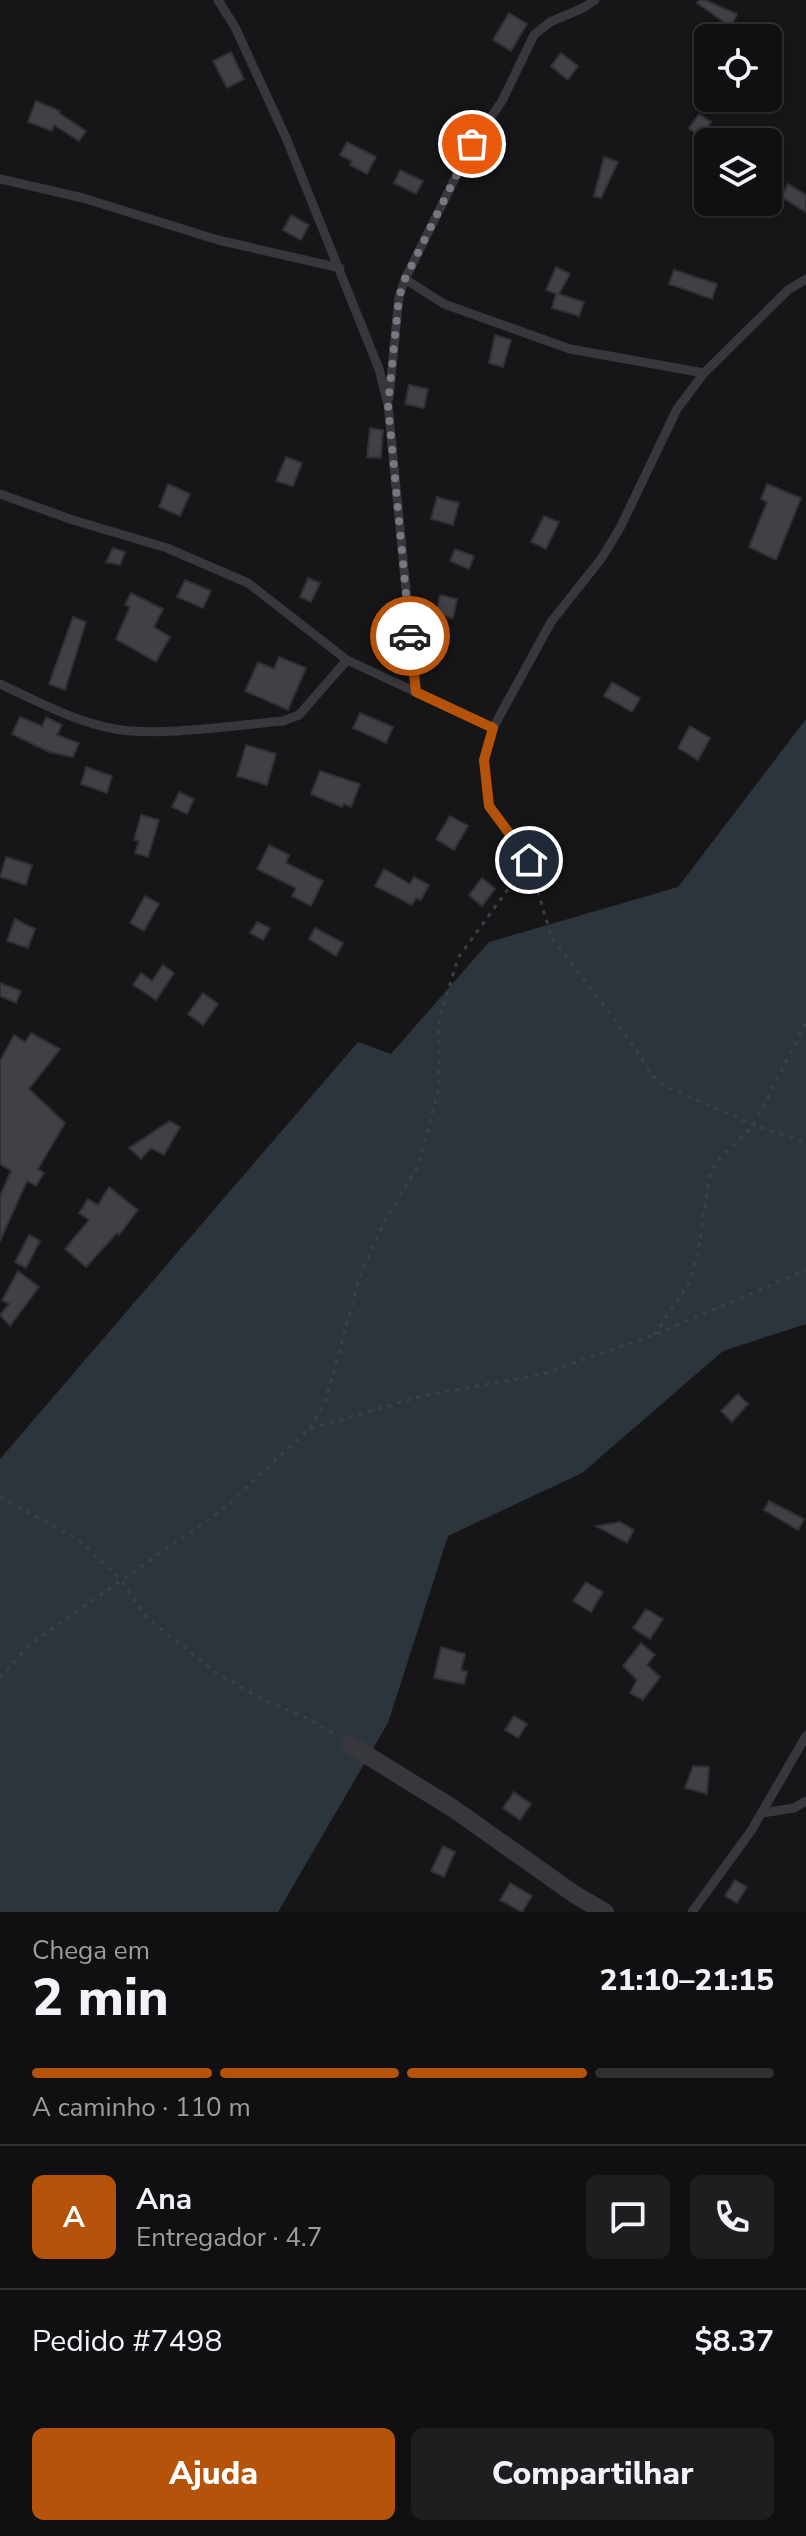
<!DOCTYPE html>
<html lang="pt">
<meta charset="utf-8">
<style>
body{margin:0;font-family:"Nunito Sans",sans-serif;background:#1e1e20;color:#f1f3f6;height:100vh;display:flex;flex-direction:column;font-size:30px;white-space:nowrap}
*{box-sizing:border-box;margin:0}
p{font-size:26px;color:#9c9d9f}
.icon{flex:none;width:44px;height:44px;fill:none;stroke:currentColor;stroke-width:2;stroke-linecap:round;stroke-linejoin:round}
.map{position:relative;height:1912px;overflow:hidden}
.details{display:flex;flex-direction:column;background:#101012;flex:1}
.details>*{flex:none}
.buttons{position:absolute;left:694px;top:24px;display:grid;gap:16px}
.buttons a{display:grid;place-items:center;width:88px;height:88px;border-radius:12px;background:#101012;box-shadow:0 2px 6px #0004,0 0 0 2px #303032;font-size:40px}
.pin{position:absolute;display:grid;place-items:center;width:68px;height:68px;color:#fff;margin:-34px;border:4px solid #fff;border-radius:50%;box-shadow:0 2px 8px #0007}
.courier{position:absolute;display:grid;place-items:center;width:80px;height:80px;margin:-40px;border:6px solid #b45309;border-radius:50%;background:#fff;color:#222;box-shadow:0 2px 10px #0007}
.overview em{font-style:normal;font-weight:800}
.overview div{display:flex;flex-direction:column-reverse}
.overview{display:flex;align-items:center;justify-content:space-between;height:136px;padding:0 32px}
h1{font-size:52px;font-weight:800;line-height:60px}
.bar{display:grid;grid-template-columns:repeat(4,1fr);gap:12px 8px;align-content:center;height:96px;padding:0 32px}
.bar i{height:10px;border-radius:6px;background:#303032}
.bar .selected{background:#b45309}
.bar p{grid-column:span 4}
.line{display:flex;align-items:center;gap:20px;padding:0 32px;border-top:2px solid #303032}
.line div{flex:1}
.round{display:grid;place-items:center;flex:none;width:84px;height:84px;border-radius:12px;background:#1e1e20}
.action{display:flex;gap:16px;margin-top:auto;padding:16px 32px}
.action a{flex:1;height:92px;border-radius:12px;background:#b45309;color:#fff;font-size:32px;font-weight:800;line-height:92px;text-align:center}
.action a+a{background:#1e1e20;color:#f1f3f6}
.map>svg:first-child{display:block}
</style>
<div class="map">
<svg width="806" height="1912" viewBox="0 0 806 1912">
<rect width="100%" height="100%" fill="#161618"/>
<path fill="#2c353c" d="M806,719v605l-83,27 -141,122 -134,63 -60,187 -110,189h-278v-453l358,-417 33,12 98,-112 189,-55z"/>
<path fill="#404145" stroke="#303034" stroke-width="2" d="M699,0h6l32,14 -6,13 -34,-24z
M509,13l18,11 -16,27 -18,-11z
M231,52l13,27 -17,9 -14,-27z
M561,53l17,13 -10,14 -17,-14z
M36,101l24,10 -1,2 27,18 -7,10 -25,-16 -2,6 -24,-9z
M699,114l12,8 -11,15 -11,-9z
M347,142l29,15 -9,17 -17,-9 2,-4 -12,-6z
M604,157l14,5 -17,36 -7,-2z
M400,170l23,11 -7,13 -22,-11z
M788,184l18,11v17l-25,-15z
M291,215l18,10 -8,15 -18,-10z
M556,267l14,7 -11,20 25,8 -5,14 -27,-8 4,-14 -10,-4z
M674,270l43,14 -5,15 -43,-15z
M495,335l16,5 -8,27 -14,-4z
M409,385l19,4 -4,19 -19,-4z
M370,428l13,2 -2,28 -14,-1z
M286,457l16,6 -9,23 -17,-5z
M168,484l22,10 -10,22 -21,-9z
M767,484l34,14 -25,62 -27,-13 18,-45 -6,-3z
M437,497l22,6 -6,22 -22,-6z
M544,516l15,6 -13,27 -15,-7z
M113,548l12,4 -5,13 -14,-3z
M455,549l19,7 -5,13 -19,-8z
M308,578l12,5 -9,19 -11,-5z
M185,580l26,11 -8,17 -26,-11z
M131,593l32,16 -9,18 16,10 -14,25 -40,-23 14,-32 -5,-2z
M440,595l17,4 -4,19 -17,-3z
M73,617l13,5 -21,68 -16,-6z
M279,657l27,11 -18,42 -43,-19 13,-29 16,7z
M612,682l28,16 -8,14 -28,-16z
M360,713l33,14 -7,16 -33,-15z
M20,717l22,9 4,-9 16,8 -5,10 22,8 -6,14 -24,-5 -37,-18z
M690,726l20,12 -12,22 -20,-12z
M246,745l30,9 -9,31 -30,-9z
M86,767l26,9 -5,17 -26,-9z
M320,771l40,13 -9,23 -7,-3 -2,3 -31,-13z
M179,792l15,7 -7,15 -15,-7z
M141,815l18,5 -11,37 -13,-4 4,-12 -5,-1z
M450,816l18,10 -14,24 -18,-11z
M269,845l20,10 -3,8 37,18 -12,25 -19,-10 4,-8 -39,-19z
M6,857l26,8 -6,20 -26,-8z
M384,869l26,15 4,-7 15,8 -8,15 -5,-2 -4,7 -37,-19z
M482,878l13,11 -13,17 -13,-11z
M145,896l14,8 -15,27 -14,-8z
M15,919l20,10 -7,19 -21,-7z
M257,922l13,6 -7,12 -13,-7z
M315,928l28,15 -7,13 -27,-17z
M163,965l11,8 -18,27 -23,-15 8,-12 11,8z
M0,983l21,8 -5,12 -16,-7z
M203,993l15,11 -15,21 -15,-11z
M31,1033l29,16 -31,40 36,34 -27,46 6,4 -8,13 -9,-5 -27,60v-45l11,-25 -11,-7v-103l14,-26 11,7z
M170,1121l10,6 -16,28 -13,-7 -10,11 -12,-11z
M109,1187l29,23 -19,25 -2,-2 -31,34 -21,-18 24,-29 -10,-7 9,-14 10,6z
M29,1235l11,6 -14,27 -11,-6z
M18,1271l21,16 -29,39 -10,-11 9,-11 -7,-4z
M738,1394l10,10 -16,18 -11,-11z
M769,1501l35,18 -6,11 -34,-20z
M620,1522l14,8 -7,13 -31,-17z
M586,1582l17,10 -12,20 -18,-11z
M646,1609l17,10 -13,20 -17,-11z
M641,1643l14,12 -8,10 13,12 -17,23 -13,-7 7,-13 -14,-14z
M441,1647l24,7 -4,16 6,2 -3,12 -30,-6z
M514,1716l13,8 -9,14 -13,-8z
M693,1766l16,1 -2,27 -22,-6z
M514,1792l17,12 -11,16 -17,-12z
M443,1846l12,6 -11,25 -13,-6z
M735,1880l12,7 -10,16 -12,-7z
M510,1883l22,13 -10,16 -22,-12z"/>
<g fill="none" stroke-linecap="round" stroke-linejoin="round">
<path stroke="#3d3f44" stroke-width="3" stroke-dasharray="4 6" stroke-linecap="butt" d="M532,872l20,67 63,80 38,57 14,11 87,38 52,18
M654,1335l34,-50 10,-32 12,-80 9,-14 35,-34 52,-103
M310,1428l15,-25 34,-124 24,-55 35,-58 21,-78v-67l19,-63 64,-88
M0,1497l79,43 42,40 26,38 68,54 43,25 51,22 26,16
M0,1678l29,-33 193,-135 87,-81 113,-33 118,-21 114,-40 152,-65"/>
<path stroke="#37383d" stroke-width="9" d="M218,0l17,27 52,113 92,229 9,36 28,287
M0,179l83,19 135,42 122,28
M405,279l39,25 126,45 134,24
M389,398l10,-101 6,-18 67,-135 30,-43 32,-66 16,-13 33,-14 12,-8
M0,494l73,26 94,28 81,35 99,77 146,68
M0,684c37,17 75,38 115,45 46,8 120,-4 168,-8l16,-6 48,-55
M529,860l-40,-54 -5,-46 9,-32 58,-106 50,-63 19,-31 57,-119 27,-36 84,-83 18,-11
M762,1813l32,-5 12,-7
M692,1912l59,-81 55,-95"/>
<path stroke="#37383d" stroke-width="18" d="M349,1744l105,65 120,85 31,18"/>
</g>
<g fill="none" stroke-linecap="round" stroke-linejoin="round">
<path stroke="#757880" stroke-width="8" stroke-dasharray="0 14.4" d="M410,636l-22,-231 11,-108 6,-18 67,-135"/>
<path stroke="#b45309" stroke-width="10" d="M410,636l6,56 77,36 -9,32 5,46 40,54"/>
</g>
</svg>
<div class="buttons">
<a><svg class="icon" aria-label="locate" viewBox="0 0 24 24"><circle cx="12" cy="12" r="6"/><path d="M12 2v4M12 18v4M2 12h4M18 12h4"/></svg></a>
<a><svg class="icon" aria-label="layers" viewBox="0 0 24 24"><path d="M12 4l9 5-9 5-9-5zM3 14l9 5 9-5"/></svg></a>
</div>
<div class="pin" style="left:472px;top:144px;background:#ea580c"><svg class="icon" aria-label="bag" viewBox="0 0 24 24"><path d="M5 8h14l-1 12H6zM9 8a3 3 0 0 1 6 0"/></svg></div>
<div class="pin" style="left:529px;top:860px;background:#1f2937"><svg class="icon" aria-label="home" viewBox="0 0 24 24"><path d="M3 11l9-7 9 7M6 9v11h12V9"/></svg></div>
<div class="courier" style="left:410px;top:636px"><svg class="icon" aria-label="car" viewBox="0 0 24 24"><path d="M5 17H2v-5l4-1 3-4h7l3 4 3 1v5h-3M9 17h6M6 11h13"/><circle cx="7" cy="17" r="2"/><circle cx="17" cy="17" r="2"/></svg></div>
</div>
<section class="details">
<div class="overview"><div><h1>2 min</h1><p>Chega em</p></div><em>21:10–21:15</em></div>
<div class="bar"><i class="selected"></i><i class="selected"></i><i class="selected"></i><i></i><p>A caminho · 110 m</p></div>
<div class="line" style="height:144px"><b class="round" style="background:#b45309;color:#fff">A</b><div><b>Ana</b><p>Entregador · 4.7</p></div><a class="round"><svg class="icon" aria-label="chat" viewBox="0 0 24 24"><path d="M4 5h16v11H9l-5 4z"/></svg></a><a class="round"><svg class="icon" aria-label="phone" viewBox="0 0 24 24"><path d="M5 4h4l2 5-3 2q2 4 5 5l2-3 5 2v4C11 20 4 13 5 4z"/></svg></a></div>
<div class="line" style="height:104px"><div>Pedido #7498</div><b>$8.37</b></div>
<div class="action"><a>Ajuda</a><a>Compartilhar</a></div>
</section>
